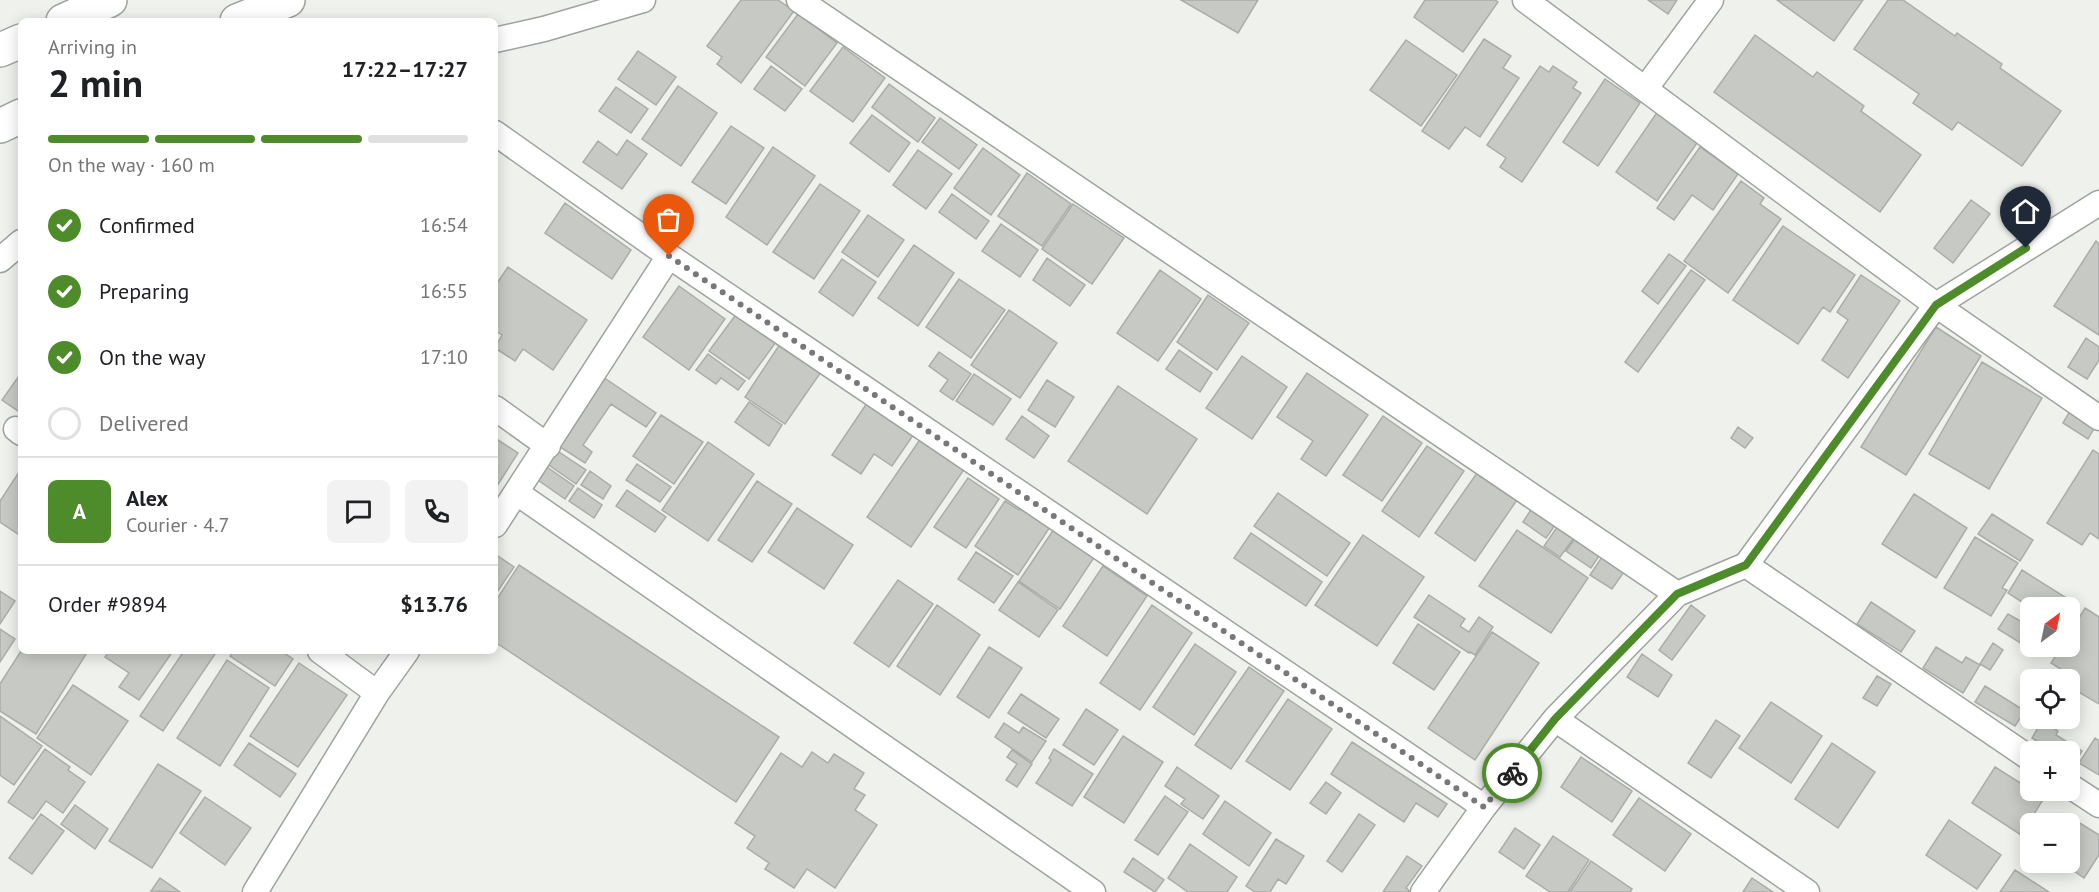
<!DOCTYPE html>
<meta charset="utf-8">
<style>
body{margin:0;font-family:"PT Sans",sans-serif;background:#f2f2f2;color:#202124;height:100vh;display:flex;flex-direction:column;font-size:22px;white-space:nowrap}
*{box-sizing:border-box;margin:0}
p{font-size:20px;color:#757577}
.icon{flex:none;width:33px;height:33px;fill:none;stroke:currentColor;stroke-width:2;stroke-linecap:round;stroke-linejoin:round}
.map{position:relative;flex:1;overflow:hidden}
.drawer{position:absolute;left:18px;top:18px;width:480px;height:636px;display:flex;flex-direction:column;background:#fff;border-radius:9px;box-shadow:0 3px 15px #0003}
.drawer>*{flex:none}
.needle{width:39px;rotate:33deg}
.buttons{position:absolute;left:2020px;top:597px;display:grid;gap:12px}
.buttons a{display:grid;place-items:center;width:60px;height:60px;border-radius:9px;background:#fff;box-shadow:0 3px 15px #0003;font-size:30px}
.pin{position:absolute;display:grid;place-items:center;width:51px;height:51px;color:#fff;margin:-62px -26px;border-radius:50% 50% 50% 0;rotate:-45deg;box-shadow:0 0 6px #0007}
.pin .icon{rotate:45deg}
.courier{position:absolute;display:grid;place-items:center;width:60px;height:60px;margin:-30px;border:4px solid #4e8b2b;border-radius:50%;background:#fff;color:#222;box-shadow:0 2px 8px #0007}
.summary em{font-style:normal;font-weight:600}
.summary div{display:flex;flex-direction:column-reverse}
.summary{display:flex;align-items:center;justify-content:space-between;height:102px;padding:0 30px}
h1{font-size:39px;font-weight:600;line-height:45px}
.bar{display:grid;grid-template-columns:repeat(4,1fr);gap:9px 6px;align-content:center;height:72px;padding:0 30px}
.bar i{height:8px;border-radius:4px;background:#e0e0e0}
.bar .selected{background:#4e8b2b}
.bar p{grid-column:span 4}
.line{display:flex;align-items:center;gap:15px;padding:0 30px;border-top:2px solid #e0e0e0}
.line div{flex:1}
.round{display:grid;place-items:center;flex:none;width:63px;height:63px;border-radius:9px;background:#f2f2f2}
ol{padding:0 30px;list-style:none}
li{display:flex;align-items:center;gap:18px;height:66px}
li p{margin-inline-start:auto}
li .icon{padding:6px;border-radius:50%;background:#4e8b2b;color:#fff;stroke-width:4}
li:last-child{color:#757577}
li i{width:33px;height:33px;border:3px solid #e0e0e0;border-radius:50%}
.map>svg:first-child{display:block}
</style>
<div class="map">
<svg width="2099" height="892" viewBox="0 0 2099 892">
<rect width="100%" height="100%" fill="#eef1ec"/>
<path fill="#c6c9c4" stroke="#aaada9" stroke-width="1.5" d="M741,0h37l16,11 -53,72 -24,-19 5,-7 -15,-11z
M1181,0h77l-20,33z
M1425,0h70l3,2 -35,50 -49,-35z
M1648,0h29l-9,14z
M1777,0h86l-29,41z
M1888,0h15l52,36 2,-3 45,31 -2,4 61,43 -39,55 -64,-44 -6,8 -39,-27 6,-9 -65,-45z
M798,14l39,29 -32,43 -39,-29z
M1755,35l58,42 4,-5 47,34 -3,5 60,44 -41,57 -166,-120z
M1484,39l27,17 -8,12 16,10 -39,59 -15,-10 -16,22 -27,-18z
M1406,40l51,35 -36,51 -51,-36z
M843,47l42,31 -32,44 -43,-31z
M638,51l38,26 -20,28 -38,-26z
M771,66l31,23 -17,22 -31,-22z
M1540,66l9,6 4,-6 24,16 -4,6 8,5 -59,89 -22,-15 6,-9 -19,-13z
M1605,79l35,24 -42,63 -35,-24z
M889,84l46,34 -17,24 -46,-35z
M678,86l39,27 -36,53 -39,-27z
M616,87l32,22 -17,24 -32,-22z
M1658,111l41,29 -42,61 -41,-29z
M872,115l38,28 -21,29 -39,-29z
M940,118l37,27 -18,24 -37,-27z
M731,126l33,22 -38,56 -34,-22z
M627,140l20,14 -25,35 -39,-27 15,-21 19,14z
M773,147l42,29 -48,69 -41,-28z
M1700,147l38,27 -25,36 -21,-15 -18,25 -17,-12z
M983,148l37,27 -29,40 -37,-27z
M918,150l34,24 -26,35 -33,-24z
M1027,173l44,31 -29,42 -44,-30z
M1741,181l23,17 -4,6 21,15 -53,74 -44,-32z
M820,184l40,27 -46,68 -41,-27z
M952,194l37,27 -13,18 -37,-27z
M1971,200l19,14 -37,49 -19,-15z
M565,203l66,47 -19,29 -67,-46z
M1073,204l51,34 -32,46 -50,-35z
M868,215l36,25 -26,37 -36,-25z
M1001,224l37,26 -18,27 -38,-26z
M1783,226l72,49 -25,37 -7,-5 -25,37 -65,-44z
M2096,241l3,3v91l-45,-29z
M914,245l40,28 -36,53 -40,-28z
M1669,254l17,12 -28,38 -16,-13z
M1047,258l38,27 -15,21 -37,-26z
M842,259l34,23 -23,34 -34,-24z
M508,267l79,53 -34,50 -30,-21 -8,12 -20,-13 7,-13 -7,-5v-44z
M1160,270l41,29 -43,62 -41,-28z
M1691,270l14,10 -67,92 -13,-10z
M1861,275l39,26 -52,77 -26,-18 26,-40 -11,-8z
M959,279l46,31 -34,48 -45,-31z
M679,286l46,33 -36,51 -46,-33z
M1208,295l41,28 -32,47 -40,-28z
M1009,310l48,33 -37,55 -49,-33z
M737,313l39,29 -27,37 -40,-28z
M1936,327l45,29 -75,119 -45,-28z
M2086,338l13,9v13l-12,19 -19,-12z
M780,344l41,28 -36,52 -40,-27z
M1179,350l33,23 -12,19 -34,-23z
M939,352l32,22 -18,26 -13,-9 8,-11 -19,-14z
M708,354l37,27 -7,9 -17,-12 -5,6 -20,-14z
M1242,356l45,31 -35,52 -46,-31z
M1982,362l60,36 -53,91 -60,-35z
M21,373v40l-19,-13z
M1307,373l61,42 -42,61 -25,-17 12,-18 -36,-24z
M974,374l37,25 -18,26 -37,-24z
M603,377l53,36 -10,14 -35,-23 -28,41 9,7 -7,11 -28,-18z
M1047,380l27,17 -19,30 -27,-17z
M1118,386l79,53 -50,75 -79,-53z
M869,400l47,31 -24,35 -18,-12 -13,20 -29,-19z
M749,402l33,23 -13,21 -34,-24z
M2071,409l25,16 -8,14 -25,-16z
M661,415l42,27 -29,42 -41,-28z
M1022,416l27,20 -15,22 -28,-19z
M1383,416l39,27 -40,58 -39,-26z
M1738,427l15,11 -8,10 -14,-10z
M495,438l23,15 -23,36z
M921,438l44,30 -54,79 -44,-30z
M708,442l46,32 -46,67 -46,-31z
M1427,446l37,25 -45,66 -37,-26z
M556,450l30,20 -10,14 -30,-21z
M2093,450l6,4v85l-9,-6 -8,12 -35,-22z
M637,464l34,23 -11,15 -34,-22z
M547,467l27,19 -9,13 -27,-19z
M21,469v67l-21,-14v-21z
M590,471l21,15 -8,13 -22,-14z
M1477,473l40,27 -42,61 -40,-28z
M968,478l31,21 -33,49 -32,-21z
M757,481l35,23 -40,58 -34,-22z
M578,488l24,17 -8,13 -25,-17z
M627,490l39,27 -11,15 -39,-26z
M1278,493l72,50 -23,33 -73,-50z
M1914,494l53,34 -31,50 -54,-34z
M1005,501l14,9 2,-3 29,20 -32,48 -43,-29z
M1534,505l24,16 -12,17 -23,-16z
M797,508l56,37 -29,44 -56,-37z
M1992,514l41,26 -13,21 -42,-27z
M1560,523l16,12 -16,22 -16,-11z
M1054,529l41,27 -35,53 -41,-28z
M1517,530l71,48 -37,55 -72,-47z
M1251,533l71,49 -16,24 -72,-48z
M1363,535l61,42 -47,69 -62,-41z
M1577,536l24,17 -10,15 -25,-17z
M1975,537l43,26 -16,25 5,2 -16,26 -47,-28z
M976,552l37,24 -19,27 -36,-24z
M1604,554l22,15 -14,20 -22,-14z
M498,556l16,11 -19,28v-36z
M519,565l260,172 -43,65 -241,-160v-40z
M1103,566l44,30 -40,60 -44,-30z
M2022,570l54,34 -6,9v-5h-39l-23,-15z
M898,580l35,24 -44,63 -35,-24z
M1018,582l40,28 -19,27 -40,-27z
M0,591l15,10 -15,23z
M1429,595l36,24 -5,7 9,6 10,-15 14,10 -18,28 -5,-3 -1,1 -55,-36z
M1871,602l44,29 -14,21 -44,-28z
M937,605l43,30 -40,60 -43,-29z
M1152,605l40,28 -52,77 -40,-27z
M1691,605l14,11 -33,44 -13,-10z
M2085,608l14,9v87l-29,-17v-7h-11l5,-9 -13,-8 11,-17h8v-13z
M2027,613l4,3v30h14l-5,9 -42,-26 10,-15 14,8z
M1418,624l42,28 -26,38 -41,-27z
M0,629l15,10 -15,23z
M1492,632l47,31 -64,97 -47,-32z
M1993,643l10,7 -13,20 -10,-6z
M1195,644l41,28 -42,63 -41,-28z
M989,647l33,21 -33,50 -32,-21z
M1936,647l26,16 4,-6 14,8 -17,28 -40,-25z
M21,651h67l-52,83 -36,-23v-27z
M109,651h64l-34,49 -20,-13 10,-14 -24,-16z
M184,651h33l-54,80 -23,-15z
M234,651h47l12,8 -18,27 -45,-30z
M1642,654l30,21 -14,22 -31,-20z
M227,660l42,28 -49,78 -43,-28z
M299,663l48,32 -49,72 -48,-31z
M1249,667l35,24 -53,78 -36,-24z
M1877,676l14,8 -14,22 -14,-8z
M73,685l55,36 -37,54 -54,-37z
M1985,686l40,25 -10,15 -40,-24z
M1021,694l38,25 -13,19 -38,-25z
M1288,699l44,30 -42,61 -44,-29z
M1771,702l51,34 -31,47 -52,-35z
M1086,709l32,21 -24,35 -31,-20z
M0,716l42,30 -28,39 -14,-10z
M1716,720l24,16 -29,42 -23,-15z
M2042,721l16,10 -2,4 26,16 -8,13 -4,-3v-9h-16l-22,-14z
M1004,723l15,10 4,-6 23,14 -14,21 -37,-25z
M1123,736l40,26 -39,61 -40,-26z
M2095,738l4,3v34l-20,-12z
M1352,742l95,62 -9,13 -22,-14 -12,19 -73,-48z
M249,743l47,31 -16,23 -46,-32z
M1832,743l43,29 -37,56 -43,-29z
M45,749l25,18 -2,3 17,12 -22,31 -17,-12 -13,18 -25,-17z
M1054,749l39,25 -21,32 -36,-23 15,-23 -2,-2z
M1012,750l20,14 -15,23 -11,-7 11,-16 -10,-7z
M812,752l16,11 6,-9 30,19 -10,16 11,6 -10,15 22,15 -42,63 -28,-19 -13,19 -29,-19 4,-6 -22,-15 8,-12 -20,-13 46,-70 21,14z
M1581,757l51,34 -20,31 -51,-35z
M158,764l43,27 -49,77 -43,-27z
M1177,767l42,29 -16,23 -22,-15 4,-5 -20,-13z
M1995,767l49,31 -23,37 -49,-32z
M1326,782l15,11 -15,21 -16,-11z
M1165,796l23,16 -30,43 -23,-15z
M205,797l46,31 -26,37 -45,-32z
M1639,798l52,36 -26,37 -52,-36z
M1225,801l46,32 -22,33 -46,-32z
M75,805l33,24 -13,20 -34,-25z
M41,814l23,17 -32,43 -23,-16z
M1359,814l16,11 -33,47 -15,-11z
M2070,817l29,18v20l-15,23 -23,-16h9v-38h-4z
M1949,820l52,35 -24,34 -51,-34z
M1515,828l25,17 -16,24 -25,-17z
M1553,836l36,24 -21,32h-18l-24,-16z
M1276,839l28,17 -18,28 -8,-5 -8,13h-15l-9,-6z
M1190,844l47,33 -10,15h-39l-20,-14z
M1407,856l15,10 -16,22 5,4h-28z
M1133,858l31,22 -9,12 -31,-20z
M1591,861l41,28 -2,3h-60z
M2015,870l34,22h-49z
M160,878l20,14 -29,-1z
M1752,878l21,14h-30z"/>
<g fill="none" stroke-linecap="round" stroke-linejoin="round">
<g stroke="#9fa29e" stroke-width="27">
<path id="street" d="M799,0l878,594
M1525,0l411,305 163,113
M495,40l49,-11 99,-29
M1645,89l66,-89
M495,133l174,123 815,551
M0,260l21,-18
M495,408l53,38
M16,429l5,4
M517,493l576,399
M495,525l174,-269
M1746,565l285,194
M320,651l57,42
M1555,719l252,173
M2070,786l29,19
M255,892l122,-199 30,-42
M1423,892l61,-85 71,-88 122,-125 69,-29 190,-260 163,-102"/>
</g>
<g stroke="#9fa29e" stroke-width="36">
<path id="secondary" d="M63,21l47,-21
M237,21l51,-21
M0,50l21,-9
M0,126l21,-10"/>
</g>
<use href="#street" stroke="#fff" stroke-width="24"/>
<use href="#secondary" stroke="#fff" stroke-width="33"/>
</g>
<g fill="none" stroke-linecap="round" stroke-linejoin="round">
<path stroke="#777976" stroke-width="6" stroke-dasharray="0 10.8" d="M669,256l815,551 28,-34"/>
<path stroke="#4e8b2b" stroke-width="8" d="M1512,773l43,-54 122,-125 69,-29 190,-260 90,-57"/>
</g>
</svg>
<div class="buttons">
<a><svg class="needle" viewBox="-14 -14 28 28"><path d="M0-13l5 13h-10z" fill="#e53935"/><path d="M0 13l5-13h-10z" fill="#757577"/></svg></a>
<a><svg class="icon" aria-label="locate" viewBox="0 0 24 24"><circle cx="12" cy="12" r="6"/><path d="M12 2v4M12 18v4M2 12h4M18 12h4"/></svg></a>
<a>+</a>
<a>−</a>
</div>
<div class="pin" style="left:669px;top:256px;background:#ea580c"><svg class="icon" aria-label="bag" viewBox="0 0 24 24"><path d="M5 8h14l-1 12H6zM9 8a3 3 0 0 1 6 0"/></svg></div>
<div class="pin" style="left:2026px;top:248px;background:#1f2937"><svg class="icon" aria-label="home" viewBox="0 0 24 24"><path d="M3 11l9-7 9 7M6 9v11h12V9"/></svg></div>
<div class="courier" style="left:1512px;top:773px"><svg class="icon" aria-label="bike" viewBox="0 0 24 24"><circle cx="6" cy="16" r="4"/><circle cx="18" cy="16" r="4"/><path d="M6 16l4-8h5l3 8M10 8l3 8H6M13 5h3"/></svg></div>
<section class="drawer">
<div class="summary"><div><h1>2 min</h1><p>Arriving in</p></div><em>17:22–17:27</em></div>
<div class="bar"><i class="selected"></i><i class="selected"></i><i class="selected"></i><i></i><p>On the way · 160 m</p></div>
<ol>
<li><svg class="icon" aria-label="check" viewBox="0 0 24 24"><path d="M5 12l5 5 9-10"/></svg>Confirmed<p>16:54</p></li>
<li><svg class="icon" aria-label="check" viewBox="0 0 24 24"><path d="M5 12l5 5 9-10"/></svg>Preparing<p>16:55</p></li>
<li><svg class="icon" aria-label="check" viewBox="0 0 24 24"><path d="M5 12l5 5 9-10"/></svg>On the way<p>17:10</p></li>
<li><i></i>Delivered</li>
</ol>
<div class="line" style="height:108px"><b class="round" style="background:#4e8b2b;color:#fff">A</b><div><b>Alex</b><p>Courier · 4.7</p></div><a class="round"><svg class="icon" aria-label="chat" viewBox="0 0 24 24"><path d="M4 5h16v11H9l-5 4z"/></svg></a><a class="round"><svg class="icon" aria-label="phone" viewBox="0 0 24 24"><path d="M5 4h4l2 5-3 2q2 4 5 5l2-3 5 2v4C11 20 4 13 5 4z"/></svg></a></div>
<div class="line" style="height:78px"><div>Order #9894</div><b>$13.76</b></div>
</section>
</div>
